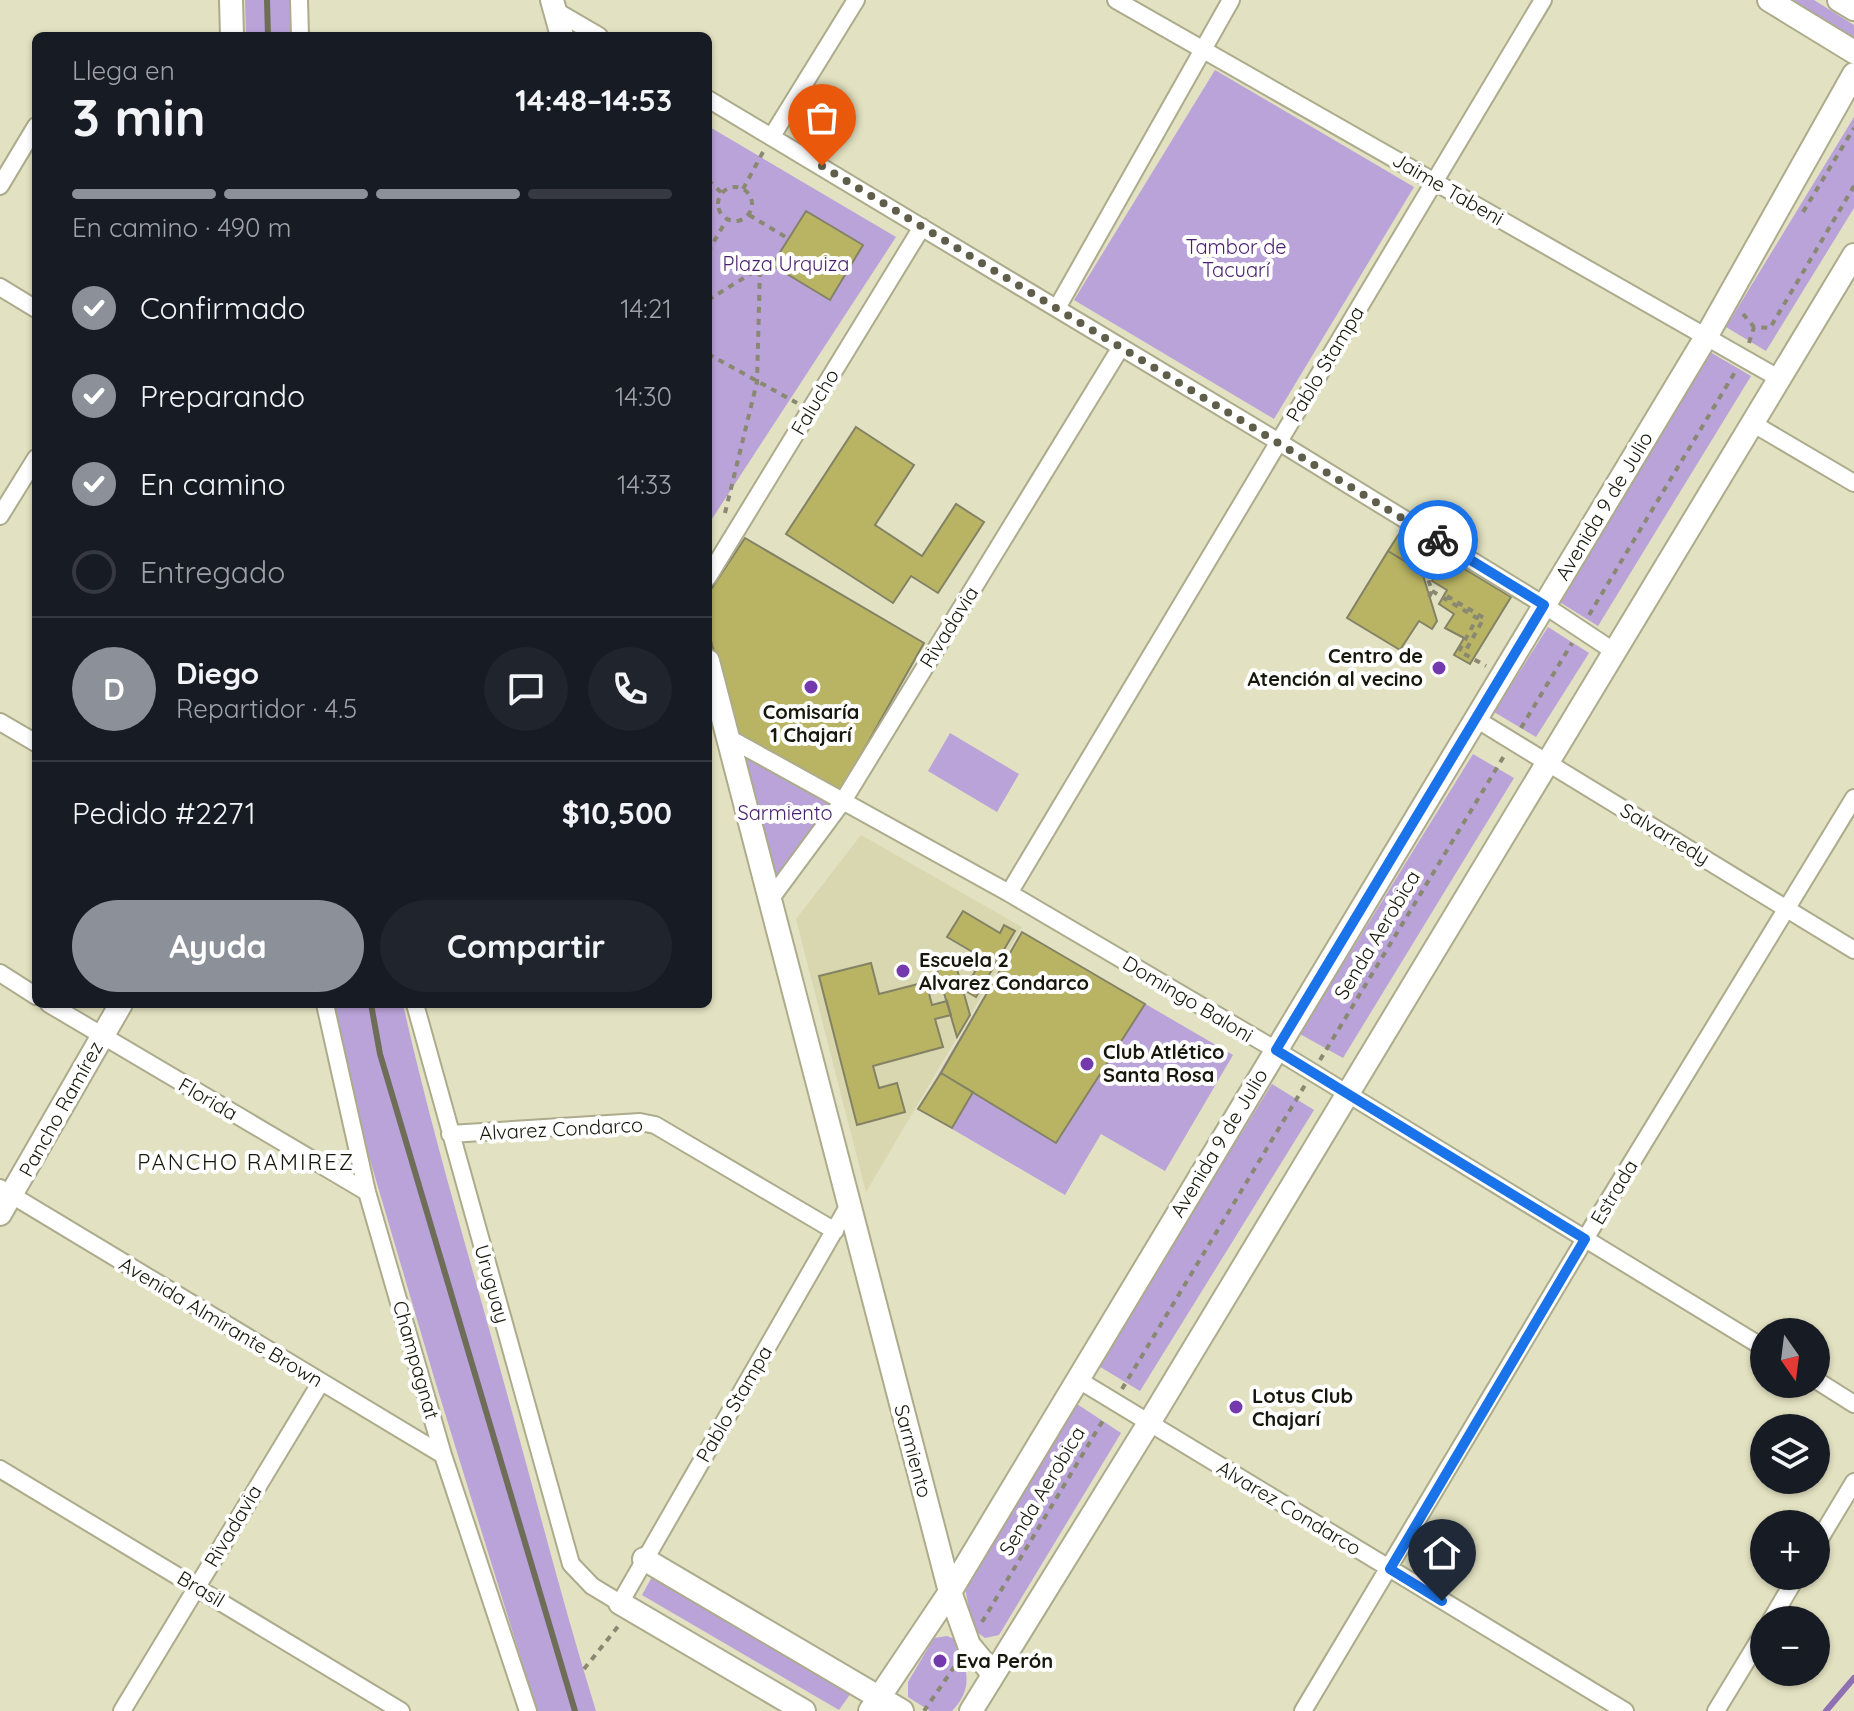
<!DOCTYPE html>
<html lang="es">
<meta charset="utf-8">
<style>
body{margin:0;font-family:Quicksand,sans-serif;background:#20242c;color:#f1f3f6;height:100vh;display:flex;flex-direction:column;font-size:30px;white-space:nowrap}
*{box-sizing:border-box;margin:0}
p{font-size:26px;color:#9ea1a6}
.icon{flex:none;width:44px;height:44px;fill:none;stroke:currentColor;stroke-width:2;stroke-linecap:round;stroke-linejoin:round}
.map{position:relative;flex:1;overflow:hidden}
.details{position:absolute;left:32px;top:32px;width:680px;height:976px;display:flex;flex-direction:column;background:#171b24;border-radius:12px;box-shadow:0 2px 6px #0004}
.details>*{flex:none}
.needle{width:52px;rotate:166deg}
.buttons{position:absolute;left:1750px;top:1318px;display:grid;gap:16px}
.buttons a{display:grid;place-items:center;width:80px;height:80px;border-radius:50%;background:#171b24;box-shadow:0 2px 6px #0004;font-size:40px}
.pin{position:absolute;display:grid;place-items:center;width:68px;height:68px;color:#fff;margin:-82px -34px;border-radius:50% 50% 50% 0;rotate:-45deg;box-shadow:0 0 8px #0007}
.pin .icon{rotate:45deg}
.courier{position:absolute;display:grid;place-items:center;width:80px;height:80px;margin:-40px;border:6px solid #1a73e8;border-radius:50%;background:#fff;color:#222;box-shadow:0 2px 10px #0007}
.headline em{font-style:normal;font-weight:700}
.headline div{display:flex;flex-direction:column-reverse}
.headline{display:flex;align-items:center;justify-content:space-between;height:136px;padding:0 40px}
h1{font-size:52px;font-weight:700;line-height:60px}
.bar{display:grid;grid-template-columns:repeat(4,1fr);gap:12px 8px;align-content:center;height:96px;padding:0 40px}
.bar i{height:10px;border-radius:6px;background:#363941}
.bar .on{background:#8c9099}
.bar p{grid-column:span 4}
.line{display:flex;align-items:center;gap:20px;padding:0 40px;border-top:2px solid #363941}
.line div{flex:1}
.round{display:grid;place-items:center;flex:none;width:84px;height:84px;border-radius:42px;background:#20242c}
ol{padding:0 40px;list-style:none}
li{display:flex;align-items:center;gap:24px;height:88px}
li p{margin-inline-start:auto}
li .icon{padding:8px;border-radius:50%;background:#8c9099;color:#fff;stroke-width:4}
li:last-child{color:#9ea1a6}
li i{width:44px;height:44px;border:4px solid #363941;border-radius:50%}
.cta{display:flex;gap:16px;margin-top:auto;padding:16px 40px}
.cta a{flex:1;height:92px;border-radius:48px;background:#8c9099;color:#fff;font-size:32px;font-weight:700;line-height:92px;text-align:center}
.cta a+a{background:#20242c;color:#f1f3f6}
.map>svg:first-child{display:block}
</style>
<div class="map">
<svg width="1854" height="1711" viewBox="0 0 1854 1711">
<rect width="100%" height="100%" fill="#e2e1c1"/>
<path fill="#d9d7af" d="M861,835l161,92 -156,265 -70,-273z"/>
<path fill="#baa3d9" d="M245,0h46v36h-45z
M1778,0h36l40,25v11l-5,8z
M1215,70l199,117 -140,232 -200,-119z
M1854,117v91l-88,143 -40,-24z
M708,126l188,111 -188,288z
M1710,352l41,24 -153,250 -40,-25z
M1548,627l41,26 -53,84 -42,-25z
M950,733l69,41 -22,38 -69,-41z
M733,745l103,57 -65,91z
M1473,754l41,24 -171,280 -43,-24z
M1022,932l211,123 -68,116 -64,-37 -36,61 -147,-86z
M333,1004h70c29,130 68,258 103,386 30,107 57,215 90,321h-59l-101,-327 -83,-282z
M1272,1084l42,26 -174,281 -43,-26z
M1077,1404l44,29 -122,202 -14,3 -12,-9 -8,-41z
M654,1573l197,120 -12,17 -197,-115z
M947,1636l10,4c9,28 18,47 -5,71h-22l-22,-14v-15l26,-44z"/>
<g fill="none" stroke-linecap="round" stroke-linejoin="round">
<path stroke="#8f71b3" stroke-width="6" d="M1826,1711l28,-33"/>
</g>
<path fill="#b9b464" stroke="#838264" stroke-width="2" d="M806,211l57,34 -33,55 -58,-35z
M856,427l58,38 -39,60 47,31 34,-52 28,18 -46,71 -27,-17 -18,27 -107,-69z
M1401,531l22,13 -12,21 -23,-14z
M745,538l179,105 -84,149 -105,-60 -27,-103v-35z
M1388,551l34,21 15,49 -5,8 -13,-8 -19,29 -53,-32z
M1446,558l65,39 -41,67 -16,-9 10,-17 -19,-10 9,-14 -15,-10 8,-14 -15,-9z
M963,911l37,22 4,-8 11,6 -39,66 -12,-7 19,-32 -36,-21z
M1022,932l123,72 -89,139 -115,-70z
M953,955l17,60 -13,22 -23,-78z
M871,963l8,31 47,-12 6,23 15,-4 4,14 -16,4 8,28 -70,19 6,22 18,-5 8,29 -48,13 -38,-149z
M941,1073l32,19 -21,36 -34,-19z"/>
<g fill="none" stroke-linecap="round" stroke-linejoin="round">
<g stroke="#acab8c" stroke-width="20">
<path id="street" d="M299,0l1,36
M1116,0l664,379
M556,11l43,25
M708,99l571,343 265,163 71,47
M772,136l84,-136
M0,186l36,-60
M0,287l36,22
M1057,308l174,-308
M1752,423l102,60
M0,516l36,-58
M708,577l214,-350
M1476,719l378,231
M0,722l36,21
M727,737l282,156 267,157 488,298
M1009,893l534,-893
M769,901l74,-100 278,-454
M0,973l36,23
M49,1004l318,188
M325,1004l42,188 76,263 85,256
M415,1004l156,560 21,22 28,17 229,-398
M450,1134l190,-12 15,3 180,106
M0,1188l443,267
M1077,1379l548,332
M1816,1380l38,24
M0,1469l401,242
M1816,1545l38,-63
M1771,1620l26,-44
M122,1711l199,-329
M1303,1711l282,-472 269,-441
M1716,1711l48,-79"/>
</g>
<g stroke="#acab8c" stroke-width="26">
<path id="secondary" d="M231,0l1,36
M552,0l10,36
M1769,0l85,52
M1839,0l15,9
M708,661l242,931 19,53 24,29
M0,1214l121,-210
M644,1559l258,152
M620,1603l184,108
M870,1711l80,-119 756,-1255 148,-263
M971,1711l178,-288 705,-1168"/>
</g>
<path stroke="#898871" stroke-width="4" stroke-dasharray="6 6" stroke-linecap="butt" d="M708,180l14,13
M718 204a17 17 0 1 1 34 0a17 17 0 1 1-34 0Z
M743,189l20,-37
M1803,212l51,-84
M749,215l40,24
M708,252l19,-33
M708,300l52,-32
M1743,314l11,13
M1749,343l5,-16 16,1 84,-142
M708,354l89,49
M725,513l32,-131 3,-114
M1432,591l45,27 -18,33 27,15
M1447,596l37,22 -18,32
M1429,597l3,-6 -5,-15 8,-17
M1589,615l146,-243
M1521,728l51,-85
M1320,1060l184,-304
M1122,1389l183,-304
M982,1622l123,-205
M584,1669l36,-45
M924,1711l35,-51"/>
<use href="#street" stroke="#fff" stroke-width="16"/>
<use href="#secondary" stroke="#fff" stroke-width="22"/>
<path stroke="#6d6d58" stroke-width="6" d="M267,0l1,36
M371,1004l9,50 195,657"/>
</g>
<g fill="none" stroke-linecap="round" stroke-linejoin="round">
<path stroke="#5e5e4b" stroke-width="8" stroke-dasharray="0 14.4" d="M822,166l616,374"/>
<path stroke="#1a73e8" stroke-width="10" d="M1438,540l106,65 -268,445 309,189 -195,330 52,32"/>
</g>
<g fill="#7539ae" stroke="#fff" stroke-width="3">
<circle cx="1439" cy="668" r="8"/>
<circle cx="811" cy="687" r="8"/>
<circle cx="903" cy="971" r="8"/>
<circle cx="1087" cy="1064" r="8"/>
<circle cx="1236" cy="1407" r="8"/>
<circle cx="940" cy="1661" r="8"/>
</g>
<g text-anchor="middle" stroke-width="8" stroke-linejoin="round" paint-order="stroke">
<g font-size="20" fill="#17170b" stroke="#fff">
<text transform="translate(1448 189) rotate(30)" y="7">Jaime Tabeni</text>
<text transform="translate(1325 364) rotate(-59)" y="7">Pablo Stampa</text>
<text transform="translate(815 402) rotate(-59)" y="7">Falucho</text>
<text transform="translate(1604 506) rotate(-59)" y="7">Avenida 9 de Julio</text>
<text transform="translate(949 627) rotate(-58)" y="7">Rivadavia</text>
<text transform="translate(1665 834) rotate(31)" y="7">Salvarredy</text>
<text transform="translate(1377 935) rotate(-59)" y="7">Senda Aerobica</text>
<text transform="translate(1188 999) rotate(31)" y="7">Domingo Baloni</text>
<text transform="translate(208 1099) rotate(30)" y="7">Florida</text>
<text transform="translate(61 1109) rotate(-61)" y="7">Pancho Ramírez</text>
<text transform="translate(561 1129) rotate(-3)" y="7">Alvarez Condarco</text>
<text transform="translate(1219 1143) rotate(-59)" y="7">Avenida 9 de Julio</text>
<text transform="translate(1614 1192) rotate(-59)" y="7">Estrada</text>
<text transform="translate(492 1284) rotate(74)" y="7">Uruguay</text>
<text transform="translate(221 1322) rotate(31)" y="7">Avenida Almirante Brown</text>
<text transform="translate(416 1360) rotate(74)" y="7">Champagnat</text>
<text transform="translate(734 1404) rotate(-60)" y="7">Pablo Stampa</text>
<text transform="translate(913 1451) rotate(75)" y="7">Sarmiento</text>
<text transform="translate(1042 1491) rotate(-59)" y="7">Senda Aerobica</text>
<text transform="translate(1289 1508) rotate(31)" y="7">Alvarez Condarco</text>
<text transform="translate(233 1526) rotate(-59)" y="7">Rivadavia</text>
<text transform="translate(201 1589) rotate(31)" y="7">Brasil</text>
</g>
<g font-size="20" fill="#481e6e" stroke="#fff">
<text x="1236" y="254">Tambor de<tspan x="1236" dy="23">Tacuarí</tspan></text>
<text x="786" y="271">Plaza Urquiza</text>
<text x="785" y="820">Sarmiento</text>
</g>
<g font-size="20" font-weight="bold" fill="#17170b" stroke="#fff" text-anchor="start">
<text x="1423" y="663" text-anchor="end">Centro de<tspan x="1423" dy="23">Atención al vecino</tspan></text>
<text x="811" y="719" text-anchor="middle">Comisaría<tspan x="811" dy="23">1 Chajarí</tspan></text>
<text x="919" y="967">Escuela 2<tspan x="919" dy="23">Alvarez Condarco</tspan></text>
<text x="1103" y="1059">Club Atlético<tspan x="1103" dy="23">Santa Rosa</tspan></text>
<text x="1252" y="1403">Lotus Club<tspan x="1252" dy="23">Chajarí</tspan></text>
<text x="956" y="1668">Eva Perón</text>
</g>
<g font-size="22" letter-spacing="2" fill="#17170b" stroke="#fff">
<text x="246" y="1170">PANCHO RAMIREZ</text>
</g>
</g>
</svg>
<div class="buttons">
<a><svg class="needle" viewBox="-14 -14 28 28"><path d="M0-13l5 13h-10z" fill="#e53935"/><path d="M0 13l5-13h-10z" fill="#9ea1a6"/></svg></a>
<a><svg class="icon" aria-label="layers" viewBox="0 0 24 24"><path d="M12 4l9 5-9 5-9-5zM3 14l9 5 9-5"/></svg></a>
<a>+</a>
<a>−</a>
</div>
<div class="pin" style="left:822px;top:166px;background:#ea580c"><svg class="icon" aria-label="bag" viewBox="0 0 24 24"><path d="M5 8h14l-1 12H6zM9 8a3 3 0 0 1 6 0"/></svg></div>
<div class="pin" style="left:1442px;top:1601px;background:#1f2937"><svg class="icon" aria-label="home" viewBox="0 0 24 24"><path d="M3 11l9-7 9 7M6 9v11h12V9"/></svg></div>
<div class="courier" style="left:1438px;top:540px"><svg class="icon" aria-label="bike" viewBox="0 0 24 24"><circle cx="6" cy="16" r="4"/><circle cx="18" cy="16" r="4"/><path d="M6 16l4-8h5l3 8M10 8l3 8H6M13 5h3"/></svg></div>
<section class="details">
<div class="headline"><div><h1>3 min</h1><p>Llega en</p></div><em>14:48–14:53</em></div>
<div class="bar"><i class="on"></i><i class="on"></i><i class="on"></i><i></i><p>En camino · 490 m</p></div>
<ol>
<li><svg class="icon" aria-label="check" viewBox="0 0 24 24"><path d="M5 12l5 5 9-10"/></svg>Confirmado<p>14:21</p></li>
<li><svg class="icon" aria-label="check" viewBox="0 0 24 24"><path d="M5 12l5 5 9-10"/></svg>Preparando<p>14:30</p></li>
<li><svg class="icon" aria-label="check" viewBox="0 0 24 24"><path d="M5 12l5 5 9-10"/></svg>En camino<p>14:33</p></li>
<li><i></i>Entregado</li>
</ol>
<div class="line" style="height:144px"><b class="round" style="background:#8c9099;color:#fff">D</b><div><b>Diego</b><p>Repartidor · 4.5</p></div><a class="round"><svg class="icon" aria-label="chat" viewBox="0 0 24 24"><path d="M4 5h16v11H9l-5 4z"/></svg></a><a class="round"><svg class="icon" aria-label="phone" viewBox="0 0 24 24"><path d="M5 4h4l2 5-3 2q2 4 5 5l2-3 5 2v4C11 20 4 13 5 4z"/></svg></a></div>
<div class="line" style="height:104px"><div>Pedido #2271</div><b>$10,500</b></div>
<div class="cta"><a>Ayuda</a><a>Compartir</a></div>
</section>
</div>
